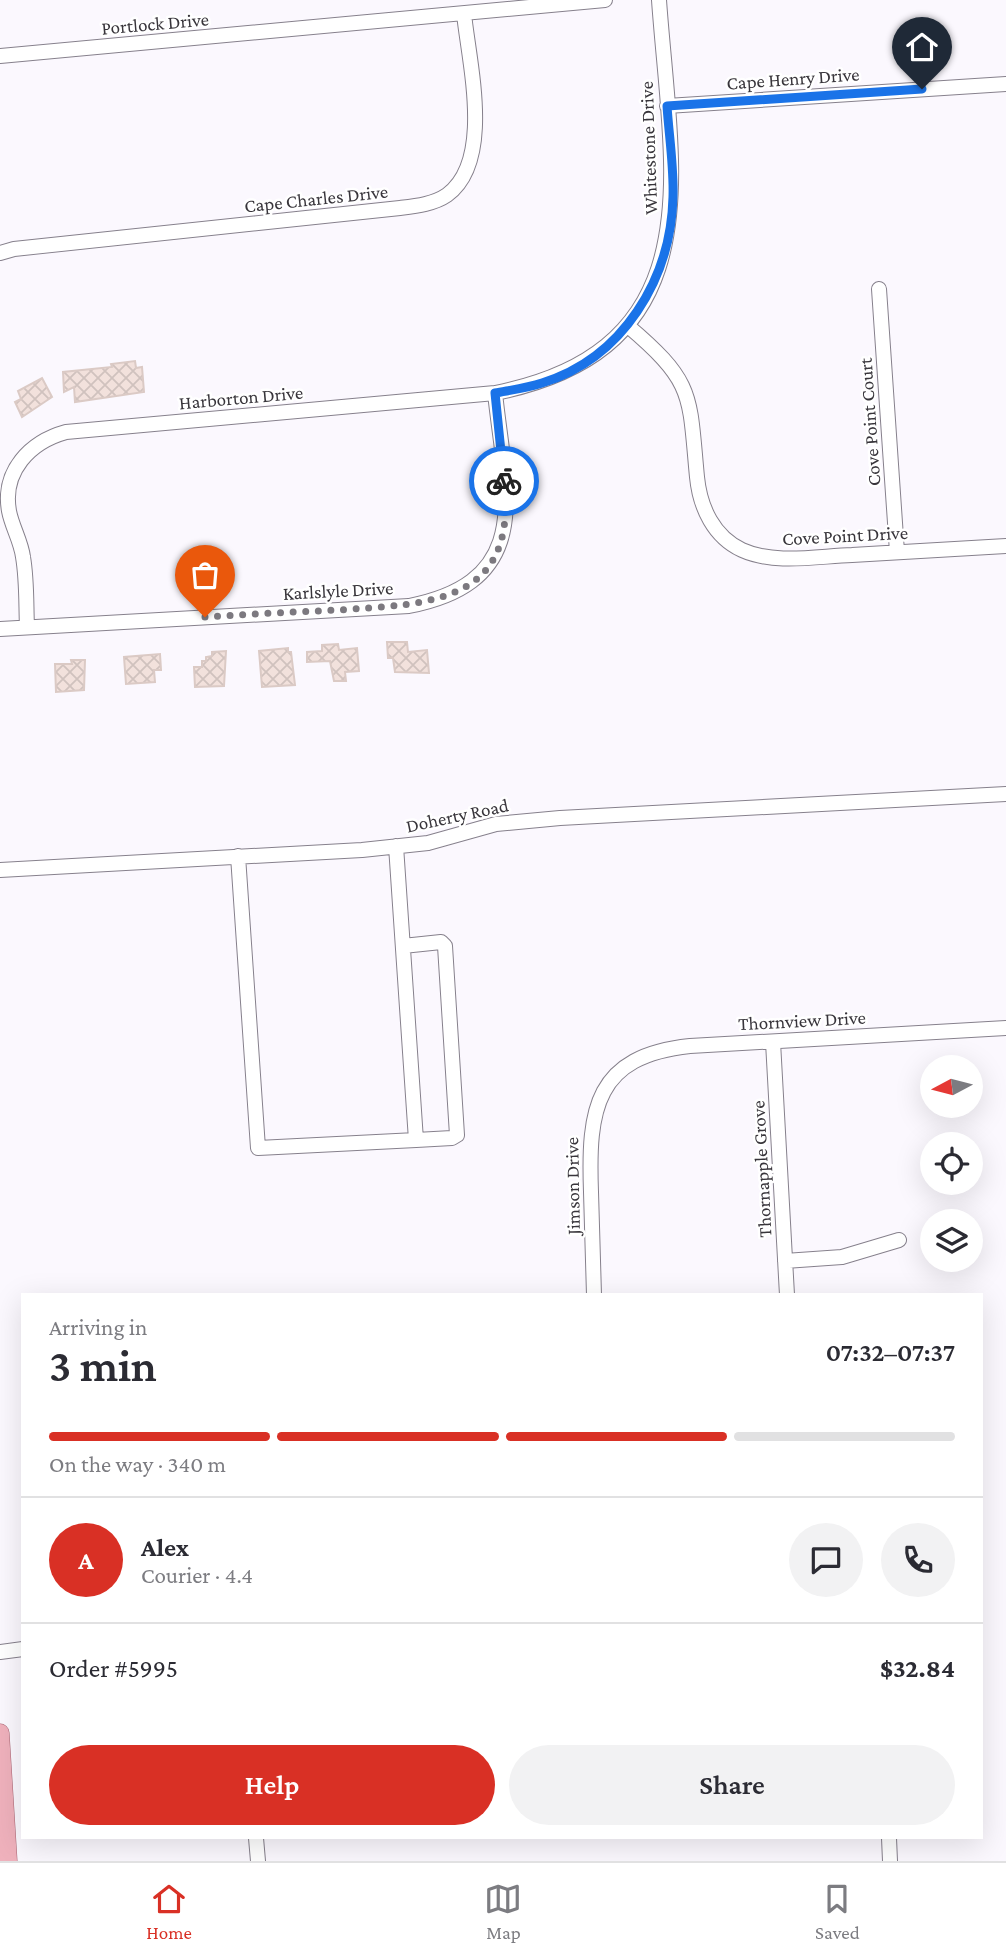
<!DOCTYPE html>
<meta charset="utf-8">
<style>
body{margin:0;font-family:"Crimson Pro",serif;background:#f2f2f3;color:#2b2b33;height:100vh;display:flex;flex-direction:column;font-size:26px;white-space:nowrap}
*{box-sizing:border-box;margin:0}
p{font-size:23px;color:#7c7c81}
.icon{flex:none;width:38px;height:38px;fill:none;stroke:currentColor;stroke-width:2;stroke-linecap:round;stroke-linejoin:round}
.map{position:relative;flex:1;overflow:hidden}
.sheet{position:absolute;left:21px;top:1293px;width:962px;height:546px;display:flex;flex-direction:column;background:#fff;border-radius:0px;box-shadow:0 7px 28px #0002}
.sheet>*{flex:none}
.needle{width:46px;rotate:263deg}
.buttons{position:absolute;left:920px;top:1055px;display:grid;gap:14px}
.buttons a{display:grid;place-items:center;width:63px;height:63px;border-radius:50%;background:#fff;box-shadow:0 7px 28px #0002;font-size:35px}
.pin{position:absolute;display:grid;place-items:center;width:60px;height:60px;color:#fff;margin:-72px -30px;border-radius:50% 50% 50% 0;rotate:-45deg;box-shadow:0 0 7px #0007}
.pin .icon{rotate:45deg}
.courier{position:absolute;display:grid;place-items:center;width:70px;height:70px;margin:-35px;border:5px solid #1a73e8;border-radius:50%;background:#fff;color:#222;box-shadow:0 2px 9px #0007}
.head em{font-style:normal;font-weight:600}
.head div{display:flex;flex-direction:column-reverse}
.head{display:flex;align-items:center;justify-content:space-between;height:119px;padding:0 28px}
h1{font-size:46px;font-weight:600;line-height:52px}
.bar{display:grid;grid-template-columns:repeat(4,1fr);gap:10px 7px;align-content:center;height:84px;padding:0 28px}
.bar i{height:9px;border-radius:5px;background:#e1e1e2}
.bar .current{background:#d93025}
.bar p{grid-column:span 4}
.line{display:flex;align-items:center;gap:18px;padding:0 28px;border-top:2px solid #e1e1e2}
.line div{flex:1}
.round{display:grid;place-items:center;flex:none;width:74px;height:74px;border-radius:37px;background:#f2f2f3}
.cta{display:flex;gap:14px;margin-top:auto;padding:14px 28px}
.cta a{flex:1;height:80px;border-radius:42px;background:#d93025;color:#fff;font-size:28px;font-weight:600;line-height:80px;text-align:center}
.cta a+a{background:#f2f2f3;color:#2b2b33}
.tab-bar{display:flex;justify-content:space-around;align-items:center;height:98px;border-top:2px solid #e1e1e2;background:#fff;font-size:19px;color:#7c7c81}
.tab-bar a{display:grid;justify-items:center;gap:4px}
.tab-bar .current{color:#d93025}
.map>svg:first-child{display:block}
</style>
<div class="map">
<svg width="1006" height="1861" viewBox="0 0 1006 1861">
<defs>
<pattern id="building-cross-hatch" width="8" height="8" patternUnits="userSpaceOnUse" patternTransform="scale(1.75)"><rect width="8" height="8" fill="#f2e1dc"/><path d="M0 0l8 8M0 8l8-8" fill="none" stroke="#d0c2be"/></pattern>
</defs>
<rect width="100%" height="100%" fill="#fbf8fe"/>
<path fill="url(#building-cross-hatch)" stroke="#dbcac5" stroke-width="2" d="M135,361l1,7 6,-1 2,25 -69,10 -1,-15 -10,5 -1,-20 49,-5 -1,-3z
M42,378l10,19 -30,20 -7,-15 6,-3 -3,-8z
M387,642h20l1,10 19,-2 2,23 -34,-1 -2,-14h-5z
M338,644l1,6 18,-2 2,23 -14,1 1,9h-12l-4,-20 -23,1v-10l15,-1v-6z
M288,648v4h3l4,33 -33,2 -3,-36z
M226,651l-2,35 -29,1 -1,-20h8v-6h4v-4l6,-1v-4z
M160,654l1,16h-7l1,12 -29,2 -2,-27z
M71,660h14l-1,30 -28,2 -1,-28h17z"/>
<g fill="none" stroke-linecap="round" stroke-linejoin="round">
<g stroke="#86808c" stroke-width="16">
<path id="minor" d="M0,56l605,-56
M667,106l339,-22
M0,253l14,-4 386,-41c16,-2 34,-4 47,-13 47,-34 22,-132 17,-181
M879,289l18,263
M628,326c67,57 61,68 69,151 3,31 17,60 45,73 33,15 76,6 110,5 52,-3 103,-6 154,-9
M27,627c-1,-23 0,-47 -4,-70 -2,-16 -11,-30 -14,-46 -7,-40 21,-69 57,-79l429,-39c222,-44 176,-222 164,-393
M0,629l409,-23c128,-25 96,-115 86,-213
M238,856l20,292 158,-8 -20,-294
M0,870l362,-20 66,-7 68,-19 64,-6 446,-24
M403,946l38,-4 4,4 12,189 -5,3 -36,2
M773,1042l14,253
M785,1261l57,-4 57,-17
M594,1295c-1,-34 -2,-69 -3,-103 -3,-83 4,-136 99,-146l316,-18
M0,1652l23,-3
M256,1838l2,23
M889,1838l1,23"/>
</g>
<g stroke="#a86472" stroke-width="19">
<path id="major" d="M0,1733l8,128"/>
</g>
<use href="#minor" stroke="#fff" stroke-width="14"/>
<use href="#major" stroke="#efb1bc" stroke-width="18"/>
</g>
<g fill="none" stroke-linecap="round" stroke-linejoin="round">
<path stroke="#7c797f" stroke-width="7" stroke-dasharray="0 12.6" d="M205,617c44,-3 89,-5 133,-7 94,-6 180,-7 166,-129"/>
<path stroke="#1a73e8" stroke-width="9" d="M504,481l-9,-88c16,-3 32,-5 47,-10 81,-25 129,-104 131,-186 1,-30 -4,-61 -6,-91l255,-17"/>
</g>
<g text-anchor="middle" stroke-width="5" stroke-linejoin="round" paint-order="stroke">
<g font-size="19" fill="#38353b" stroke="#fff">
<text transform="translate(155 23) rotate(-5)" y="7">Portlock Drive</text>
<text transform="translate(793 78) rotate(-4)" y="7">Cape Henry Drive</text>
<text transform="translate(648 148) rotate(-92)" y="7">Whitestone Drive</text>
<text transform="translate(316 198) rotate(-6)" y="7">Cape Charles Drive</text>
<text transform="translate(241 397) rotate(-5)" y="7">Harborton Drive</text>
<text transform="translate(869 422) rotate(-94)" y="7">Cove Point Court</text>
<text transform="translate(845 535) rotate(-3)" y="7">Cove Point Drive</text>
<text transform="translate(338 590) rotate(-3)" y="7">Karlslyle Drive</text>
<text transform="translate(457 815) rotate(-12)" y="7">Doherty Road</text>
<text transform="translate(802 1020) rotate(-3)" y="7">Thornview Drive</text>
<text transform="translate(761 1169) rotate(-93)" y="7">Thornapple Grove</text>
<text transform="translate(572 1186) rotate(-91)" y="7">Jimson Drive</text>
</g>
</g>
</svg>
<div class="buttons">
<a><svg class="needle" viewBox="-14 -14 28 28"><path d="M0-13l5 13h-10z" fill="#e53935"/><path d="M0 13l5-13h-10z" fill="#7c7c81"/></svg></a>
<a><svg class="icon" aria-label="locate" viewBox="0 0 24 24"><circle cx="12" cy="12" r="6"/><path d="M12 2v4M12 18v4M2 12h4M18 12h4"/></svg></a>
<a><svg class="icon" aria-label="layers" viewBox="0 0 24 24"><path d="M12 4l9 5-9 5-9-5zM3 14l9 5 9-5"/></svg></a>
</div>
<div class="pin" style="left:205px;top:617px;background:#ea580c"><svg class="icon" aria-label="bag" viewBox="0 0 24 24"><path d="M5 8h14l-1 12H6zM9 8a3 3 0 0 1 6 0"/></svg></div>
<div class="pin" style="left:922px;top:89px;background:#1f2937"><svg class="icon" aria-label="home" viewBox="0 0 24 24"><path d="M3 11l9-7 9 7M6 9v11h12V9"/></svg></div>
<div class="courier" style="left:504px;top:481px"><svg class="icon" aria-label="bike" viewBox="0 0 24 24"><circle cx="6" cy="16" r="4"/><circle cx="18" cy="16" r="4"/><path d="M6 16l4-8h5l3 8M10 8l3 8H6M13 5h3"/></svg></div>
<section class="sheet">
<div class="head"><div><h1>3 min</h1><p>Arriving in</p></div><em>07:32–07:37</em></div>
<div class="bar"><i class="current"></i><i class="current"></i><i class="current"></i><i></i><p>On the way · 340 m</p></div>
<div class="line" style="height:126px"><b class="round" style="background:#d93025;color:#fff">A</b><div><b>Alex</b><p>Courier · 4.4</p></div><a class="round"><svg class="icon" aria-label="chat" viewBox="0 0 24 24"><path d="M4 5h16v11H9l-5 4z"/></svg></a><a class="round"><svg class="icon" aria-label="phone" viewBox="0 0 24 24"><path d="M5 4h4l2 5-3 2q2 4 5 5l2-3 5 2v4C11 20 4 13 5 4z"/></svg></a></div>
<div class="line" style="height:91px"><div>Order #5995</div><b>$32.84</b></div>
<div class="cta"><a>Help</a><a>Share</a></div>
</section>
</div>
<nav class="tab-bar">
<a class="current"><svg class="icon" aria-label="home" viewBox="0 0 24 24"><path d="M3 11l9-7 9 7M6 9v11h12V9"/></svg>Home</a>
<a><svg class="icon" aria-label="map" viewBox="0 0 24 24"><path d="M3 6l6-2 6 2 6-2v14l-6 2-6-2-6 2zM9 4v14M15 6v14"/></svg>Map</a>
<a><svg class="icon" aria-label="saved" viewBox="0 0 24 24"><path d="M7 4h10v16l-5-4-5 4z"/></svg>Saved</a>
</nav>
